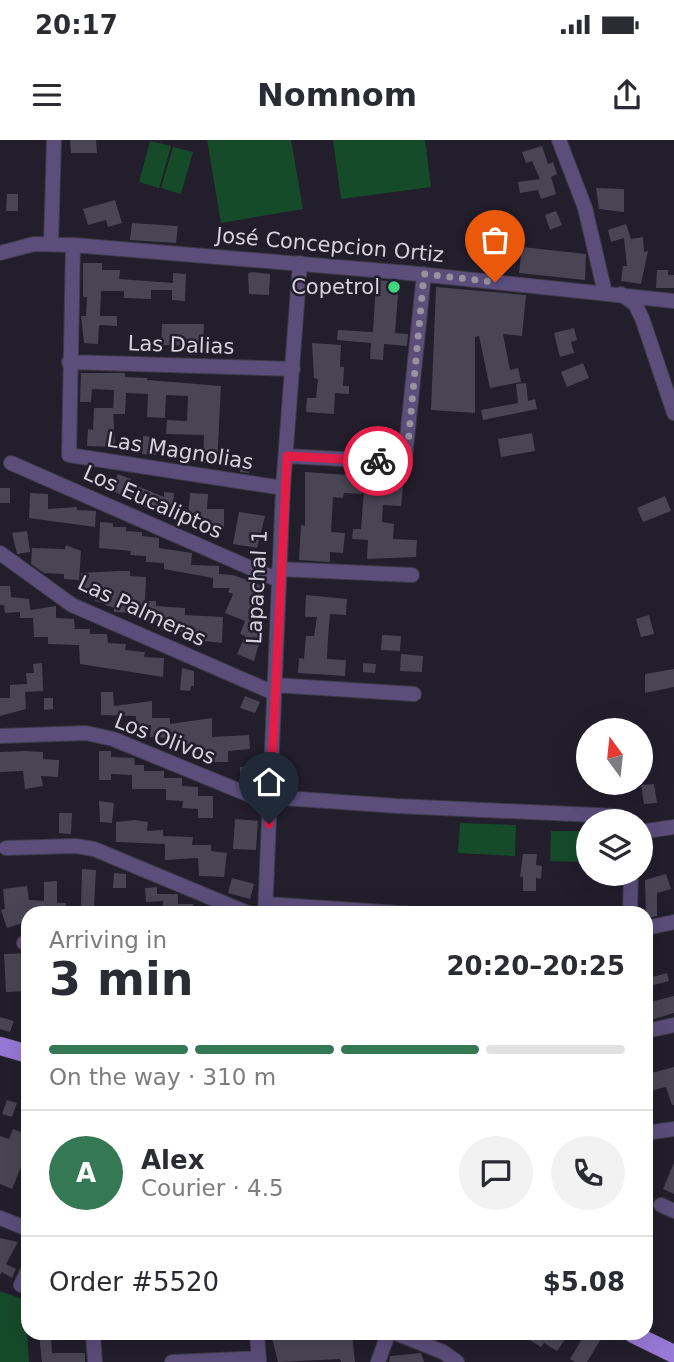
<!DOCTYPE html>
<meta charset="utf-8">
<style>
body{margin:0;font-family:"DejaVu Sans",sans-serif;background:#f2f2f3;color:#2b2b33;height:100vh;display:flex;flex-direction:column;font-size:26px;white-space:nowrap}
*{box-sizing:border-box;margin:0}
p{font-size:23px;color:#7c7c81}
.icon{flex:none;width:38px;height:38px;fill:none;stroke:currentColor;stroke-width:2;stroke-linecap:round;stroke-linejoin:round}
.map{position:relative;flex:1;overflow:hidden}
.sheet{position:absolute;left:21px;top:766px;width:632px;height:434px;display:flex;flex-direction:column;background:#fff;border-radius:21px;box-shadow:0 7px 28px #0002}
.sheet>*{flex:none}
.needle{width:46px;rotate:345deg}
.buttons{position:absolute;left:576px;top:578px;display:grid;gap:14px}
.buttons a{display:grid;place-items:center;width:77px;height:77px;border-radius:50%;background:#fff;box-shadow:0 7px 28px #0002;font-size:35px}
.pin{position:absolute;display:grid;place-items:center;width:60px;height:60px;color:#fff;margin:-72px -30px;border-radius:50% 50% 50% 0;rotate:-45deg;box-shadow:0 0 7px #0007}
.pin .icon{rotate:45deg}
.courier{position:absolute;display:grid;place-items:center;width:70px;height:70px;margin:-35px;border:5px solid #e11d48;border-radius:50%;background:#fff;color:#222;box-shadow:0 2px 9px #0007}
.head em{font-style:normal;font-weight:700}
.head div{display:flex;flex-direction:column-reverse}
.head{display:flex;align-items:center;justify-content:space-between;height:119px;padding:0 28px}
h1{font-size:46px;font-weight:700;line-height:52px}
.bar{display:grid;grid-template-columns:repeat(4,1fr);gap:10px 7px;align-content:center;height:84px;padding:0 28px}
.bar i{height:9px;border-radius:5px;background:#e1e1e2}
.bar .active{background:#347854}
.bar p{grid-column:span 4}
.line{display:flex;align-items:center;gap:18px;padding:0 28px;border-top:2px solid #e1e1e2}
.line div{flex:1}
.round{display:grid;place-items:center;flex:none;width:74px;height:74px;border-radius:37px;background:#f2f2f3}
.status{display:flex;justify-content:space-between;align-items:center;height:49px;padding:0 35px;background:#fff;direction:ltr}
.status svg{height:19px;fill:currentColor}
header{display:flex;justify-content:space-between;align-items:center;height:91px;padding:0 28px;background:#fff;font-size:32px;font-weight:700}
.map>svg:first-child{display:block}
</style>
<div class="status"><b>20:17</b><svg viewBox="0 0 49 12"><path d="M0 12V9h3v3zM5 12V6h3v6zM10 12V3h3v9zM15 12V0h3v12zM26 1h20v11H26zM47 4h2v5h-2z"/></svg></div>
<header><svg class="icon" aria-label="menu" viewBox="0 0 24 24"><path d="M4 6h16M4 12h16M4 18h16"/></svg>Nomnom<svg class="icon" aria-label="share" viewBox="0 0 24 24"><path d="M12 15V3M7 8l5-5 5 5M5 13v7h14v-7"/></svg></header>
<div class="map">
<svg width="674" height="1222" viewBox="0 0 674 1222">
<rect width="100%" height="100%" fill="#221e2c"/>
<path fill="#164b2a" d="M207,0h84l12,69 -82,14z
M333,0h92l6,47 -90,12z
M150,1l21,5 -12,42 -20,-6z
M173,7l20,5 -12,42 -20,-6z
M460,683l56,2 -1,31 -57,-3z
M551,691h37v31l-38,-1z
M0,1151l25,9 4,62h-29z"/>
<path fill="#494555" d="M70,0h26l1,13h-26z
M542,6l6,18 5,-2 4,12 -6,3 5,17 -15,5 -3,-9 -18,3 -2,-11 22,-3 -8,-18 -6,2 -4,-11z
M596,48l28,1v23l-25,-3z
M7,54h11v17h-12z
M115,60l7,23 -14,4 -2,-7 -18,5 -5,-16z
M556,71l6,14 -12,5 -5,-15z
M132,83l46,3 -2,17 -46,-3z
M626,84l5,15 12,-2 1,15 4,-1 -7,33 -20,-3 2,-15h4l-3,-28 -13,4 -3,-12z
M522,107l64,7 -1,26 -66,-7z
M83,123h19v7h18l-1,9 54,4v-10l13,1 -1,27 -13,-1v-10h-21v9l-27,-1v-7h-23l-1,25h17v10l-18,-1 -1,19 -14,-1 -3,-27h5l1,-19h-4z
M657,130h11v5h6v13h-18z
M251,132l19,2 -1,21 -20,-1 -1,-20z
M376,140l23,2 -4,51 13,1 -1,12 -23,-2 -1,16 -13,-1 1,-16 -34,-3 1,-10 35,2z
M436,147l90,8 -4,41 -19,-2 7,36 8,-2 3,14 -31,6 -11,-52 -4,1v76l-44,-3z
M162,184h42l-1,22 -42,-1z
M574,188l3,12 -6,2 3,11 -14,4 -6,-24z
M312,203l29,2 -1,22h4l-1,19h6v8l-14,-1 -1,21 -28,-2 1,-14h9l2,-19 -4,-1z
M583,223l6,15 -22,9 -6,-15z
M81,233h44v4l22,1v2l74,6 -4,78 -14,-1 1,-28 -38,-1 1,-14 20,1 1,-25 -22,-1 -1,23 -18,-1 1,-23 -22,-1 -1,21h-12l1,-24 -22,-1 -1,13h-11z
M526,243l2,18 7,-2 2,10 -54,11 -2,-10 37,-7 -2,-19z
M94,268h19l2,39 -28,-1 1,-17 5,1z
M532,293l3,18 -34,6 -3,-18z
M143,296l13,1v18l-14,-1z
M241,316h9l-1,17 -9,-1z
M305,332l58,4 -1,18 -18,-1 -1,5 -10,-1 -2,35 14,1 -2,20 -13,-1v10l-31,-2 2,-35 4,1z
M118,334l13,5 -1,4 34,14v-5l10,1 -1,21h-9l-15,-9 -1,4 -37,-19z
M391,345l12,1 -2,20 -18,-1 -1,17 12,2 -1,15 24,1 -1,17 -49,2 1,-19 -16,-1 1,-10h8l3,-39 27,2z
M0,348h10v15h-10z
M30,353l18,1v15l29,-2v3l19,1 -1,16 -66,-9z
M190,353l18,1 -1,15h17v20h-16v-10l-20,-2z
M665,356l6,15 -28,11 -6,-14z
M239,372l26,4 -8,32 -24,-4z
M100,382l13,1v4h13v4l16,1v4l17,2v10l33,5 -1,12 28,1v8l14,1 33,12 -14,39 11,4 -9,31 -17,-7 8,-18 -5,-2 5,-13 -20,-8 8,-19 -5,-2 2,-4h-17v-10l-49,-9v-6l-18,-1v-6l-16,-1 1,-4 -32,-3z
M27,391l3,21 -13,2 -5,-21z
M66,405l15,6 -2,29 -15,-1v-5l-20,-1 -13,-9 1,-16 33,1z
M119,431h11v5l16,1 -1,24h11v5l29,2v7l38,2 -1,26 -27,-3v-7l-34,-3 1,-8h-17v-8l-31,-2v-4l-19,-7v-12l-15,-1 1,-15z
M0,446h10l1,11 18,2 1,11 26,-4v12l18,1 1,10h15v5h17l1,9 18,1 -1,6 20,2 -1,5 20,1 -1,19 -83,-13 -1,-19 -31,-1v-7h-14l-1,-19h-13v-6l-15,1 -1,-8h-4z
M306,455l41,4 -1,16 -16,-1 -2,23 -1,22 19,1 -1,16 -47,-3 1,-15 5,1 2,-23h8l3,-19h-12z
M649,475l5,19 -13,3 -5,-18z
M382,495l19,1 -1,15 -19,-1z
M401,514l22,2 -1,16 -22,-1z
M42,523l1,28 -18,1 1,17 -26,7v-18h10v-13l17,-1 -1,-11h8l-1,-9z
M363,523l13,1 -1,9 -12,-1z
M182,528l12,3v15h-3l-1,5 -10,-1z
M674,529v18l-29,6v-19z
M101,552h12l1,14 38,-5v17h18v6l42,-6v19l37,-2 1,14 -22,2v11h-25l-1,-13 -36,-2v-9l-16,-1 1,-12 -15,1v-10l-35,-1z
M245,556l15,6 -5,11 -15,-5z
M44,558h9v11l-9,1z
M25,611l18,1v7l16,1 -1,17 -17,-1 2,10 -18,3 -2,-18 -23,1v-20z
M99,611h12v6l23,1 1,7h9v6h20v7h18v8l16,1v9h15v22h-15v-9l-16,-1 1,-7 -17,-1v-11h-34v-14l-21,-1v6h-12z
M256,626v11h-16v-10z
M654,644l3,19 -13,1 -3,-19z
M99,661l15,2 -2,20 -12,-1z
M59,673h13l-1,21 -12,-1z
M235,679l23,2 -2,29 -23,-1z
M135,680l13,2 -1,9 16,-1v6l30,1 -1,8h19v6l16,2 -3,24 -25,-1 -1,-18 -33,2v-16l-49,-2v-20z
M523,714h14l-1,11 6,1 -1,13 -5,-1v13h-13v-14h-3z
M82,729l14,1 -2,37 -13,-1z
M114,733l12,1v14h-13z
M666,734l5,15 -14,4v23l-11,2 -1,-38z
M232,738l22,6 -4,15 -22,-6z
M57,741v22h9v11h-41l3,7 -21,7 -6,-18 4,-1 -2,-20 24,-3 2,14 15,1v-19z
M157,747v7h21v10h15v10l-30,-1v-12l-17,1 -1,-14z
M28,813v38l-22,1 -2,-38z
M667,833l2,8 -23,6v-8z
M674,856v17l-26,8 -2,-18z
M0,877l14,4 -4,11 -10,-3z
M674,927v38h-2l-6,-18 -16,4 -2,-17z
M7,960l10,3 -5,14 -10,-3z
M13,989l15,6v15l-16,39 -12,-5v-48l9,3z
M674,1023v31l-11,-5z
M0,1098l18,4 -12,22 10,5 -4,9 -10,-6 -2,3z
M39,1194h12l1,19h33v9h-43z
M271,1194h81l3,28h-14l-1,-3 -62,3z
M531,1194h38l-12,17 -13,-8 -3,4 -13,-8z
M585,1194l16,5 -14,23h-12l-5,-3z
M421,1213l3,9h-35l1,-6z"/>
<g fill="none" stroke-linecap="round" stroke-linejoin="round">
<g stroke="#3e3b48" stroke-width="16">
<path id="minor" d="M559,0l26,68 20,85
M51,104l3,-104
M73,105l-4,210 214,33
M0,113l34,-9 39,1 336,28 265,28
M621,154l14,10 7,14 32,95
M69,222l224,7
M287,316l109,6 9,-4 19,-184
M11,323l267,117
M0,413l72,52 202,88
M279,429l133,6
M274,545l140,9
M0,596l86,-3 27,6 156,64
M270,657l127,9 220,10 6,5
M640,692l34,-5
M6,708l70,-2 18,3 156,65
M266,764l147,10
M265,774l18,-426 17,-225
M630,774l1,-41
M646,788l28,-6
M24,803h4
M646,891l28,-6
M646,993l28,-4
M661,1065l13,6
M0,1078l28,11
M21,1145l7,-15
M93,1194l2,28
M257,1194l2,28
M398,1194l45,18 14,10
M172,1222l87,-4
M378,1222l10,-28"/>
</g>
<g stroke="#3e3b48" stroke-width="19">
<path id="major" d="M0,906l28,8
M633,1194l41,20"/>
</g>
<use href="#minor" stroke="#5b4e7b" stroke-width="14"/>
<use href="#major" stroke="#9779d6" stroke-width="18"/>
</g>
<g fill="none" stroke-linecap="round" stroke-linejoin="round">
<path stroke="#96939e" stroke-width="7" stroke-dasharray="0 12.6" d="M378,321l21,1 8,-7 17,-181 71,8"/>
<path stroke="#e11d48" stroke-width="9" d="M269,684l18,-368 91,5"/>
</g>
<circle fill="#3ed77d" stroke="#221e2c" stroke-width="2.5" cx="394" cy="147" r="7"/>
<g text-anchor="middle" stroke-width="5" stroke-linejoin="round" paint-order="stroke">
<g font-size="21" fill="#d4d2db" stroke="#221e2c">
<text transform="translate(330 105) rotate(5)" y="7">José Concepcion Ortiz</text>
<text transform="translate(181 205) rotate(2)" y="7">Las Dalias</text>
<text transform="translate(180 311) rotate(9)" y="7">Las Magnolias</text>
<text transform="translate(153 362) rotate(24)" y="7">Los Eucaliptos</text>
<text transform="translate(257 447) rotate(-87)" y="7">Lapachal 1</text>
<text transform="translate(142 471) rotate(25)" y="7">Las Palmeras</text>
<text transform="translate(165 599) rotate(21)" y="7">Los Olivos</text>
</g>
<g font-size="21" fill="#d4d2db" stroke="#221e2c" text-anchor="end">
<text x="380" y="154">Copetrol</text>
</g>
</g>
</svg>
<div class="buttons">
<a><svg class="needle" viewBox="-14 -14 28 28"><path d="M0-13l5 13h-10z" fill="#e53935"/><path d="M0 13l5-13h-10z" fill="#7c7c81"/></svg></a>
<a><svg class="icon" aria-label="layers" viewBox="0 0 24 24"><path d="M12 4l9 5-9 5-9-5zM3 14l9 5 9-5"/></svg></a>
</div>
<div class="pin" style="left:495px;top:142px;background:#ea580c"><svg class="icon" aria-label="bag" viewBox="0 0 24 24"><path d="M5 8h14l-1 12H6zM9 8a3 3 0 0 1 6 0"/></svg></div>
<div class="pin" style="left:269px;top:684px;background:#1f2937"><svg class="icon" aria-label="home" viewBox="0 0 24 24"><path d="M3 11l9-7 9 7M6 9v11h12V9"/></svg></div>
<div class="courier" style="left:378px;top:321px"><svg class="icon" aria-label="bike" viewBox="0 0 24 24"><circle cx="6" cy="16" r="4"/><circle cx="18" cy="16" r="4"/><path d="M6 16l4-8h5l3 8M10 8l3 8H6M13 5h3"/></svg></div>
<section class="sheet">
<div class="head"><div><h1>3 min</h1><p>Arriving in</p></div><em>20:20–20:25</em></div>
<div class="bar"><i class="active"></i><i class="active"></i><i class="active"></i><i></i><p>On the way · 310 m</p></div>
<div class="line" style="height:126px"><b class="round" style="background:#347854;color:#fff">A</b><div><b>Alex</b><p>Courier · 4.5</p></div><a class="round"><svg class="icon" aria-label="chat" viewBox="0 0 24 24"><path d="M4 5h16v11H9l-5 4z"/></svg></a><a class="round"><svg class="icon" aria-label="phone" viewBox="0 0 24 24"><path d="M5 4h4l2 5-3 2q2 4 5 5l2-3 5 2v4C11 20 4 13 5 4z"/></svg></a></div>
<div class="line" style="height:91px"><div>Order #5520</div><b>$5.08</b></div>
</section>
</div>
